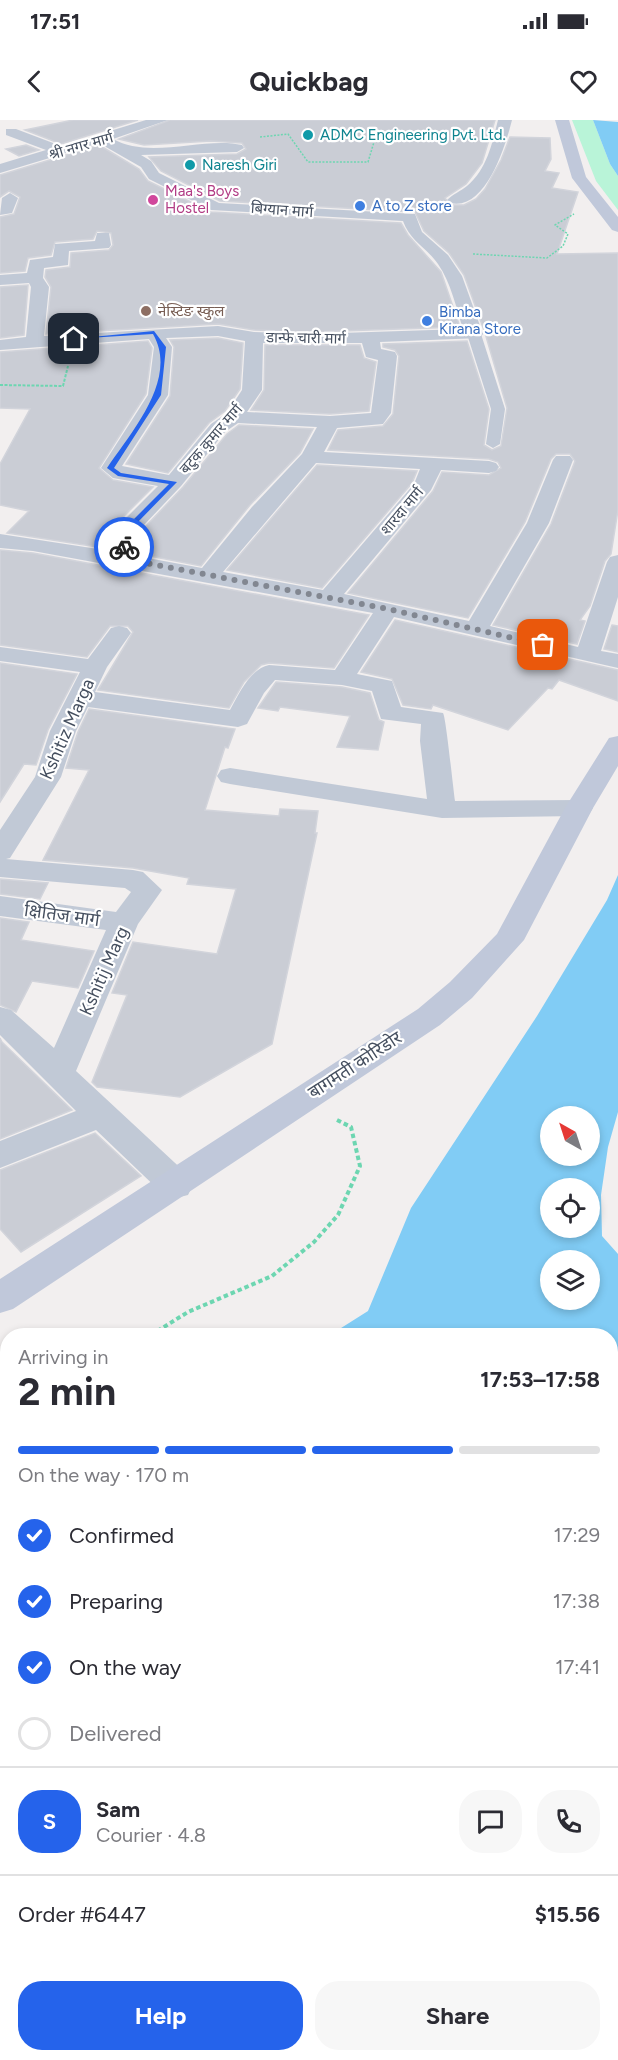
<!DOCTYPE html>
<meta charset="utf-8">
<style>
body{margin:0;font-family:Figtree,"Noto Sans Devanagari",sans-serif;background:#f7f7f7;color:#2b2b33;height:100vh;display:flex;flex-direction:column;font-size:22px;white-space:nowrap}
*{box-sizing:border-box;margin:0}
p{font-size:20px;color:#7c7c81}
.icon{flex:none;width:33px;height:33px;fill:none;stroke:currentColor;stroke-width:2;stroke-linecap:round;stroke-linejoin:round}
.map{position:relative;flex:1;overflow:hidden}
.panel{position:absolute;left:0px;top:1208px;width:618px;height:734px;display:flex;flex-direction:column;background:#fff;border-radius:24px 24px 0 0;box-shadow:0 3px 9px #0003}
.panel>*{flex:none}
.needle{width:39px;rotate:321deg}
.tools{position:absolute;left:540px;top:986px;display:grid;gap:12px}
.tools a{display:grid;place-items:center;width:60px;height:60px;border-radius:50%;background:#fff;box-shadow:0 3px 9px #0003;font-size:30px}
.pin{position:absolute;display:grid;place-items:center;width:51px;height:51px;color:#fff;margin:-26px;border-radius:12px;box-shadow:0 3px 9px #0006}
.courier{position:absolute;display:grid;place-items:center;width:60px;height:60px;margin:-30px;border:4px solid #2563eb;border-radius:50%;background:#fff;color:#222;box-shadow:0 2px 8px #0007}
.summary em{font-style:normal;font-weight:700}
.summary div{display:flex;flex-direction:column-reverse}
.summary{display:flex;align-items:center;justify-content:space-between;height:102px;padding:0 18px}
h1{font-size:39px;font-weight:700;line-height:45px}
.bar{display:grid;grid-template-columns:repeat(4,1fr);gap:9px 6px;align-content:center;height:72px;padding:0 18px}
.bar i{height:8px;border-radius:4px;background:#e1e1e2}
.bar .on{background:#2563eb}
.bar p{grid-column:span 4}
.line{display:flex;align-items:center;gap:15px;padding:0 18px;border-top:2px solid #e1e1e2}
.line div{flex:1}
.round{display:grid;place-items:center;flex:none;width:63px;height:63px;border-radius:24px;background:#f7f7f7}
ol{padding:0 18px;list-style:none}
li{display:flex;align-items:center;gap:18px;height:66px}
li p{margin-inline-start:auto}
li .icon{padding:6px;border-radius:50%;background:#2563eb;color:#fff;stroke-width:4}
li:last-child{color:#7c7c81}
li i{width:33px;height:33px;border:3px solid #e1e1e2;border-radius:50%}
.action{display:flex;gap:12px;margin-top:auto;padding:12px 18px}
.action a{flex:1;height:69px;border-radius:24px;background:#2563eb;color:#fff;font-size:24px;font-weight:700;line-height:69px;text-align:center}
.action a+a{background:#f7f7f7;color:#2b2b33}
.status{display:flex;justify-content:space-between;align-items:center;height:42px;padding:0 30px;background:#fff;direction:ltr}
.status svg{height:16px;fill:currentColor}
header{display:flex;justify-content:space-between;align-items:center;height:78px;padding:0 18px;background:#fff;font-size:27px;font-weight:700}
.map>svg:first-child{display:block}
</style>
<div class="status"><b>17:51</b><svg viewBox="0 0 49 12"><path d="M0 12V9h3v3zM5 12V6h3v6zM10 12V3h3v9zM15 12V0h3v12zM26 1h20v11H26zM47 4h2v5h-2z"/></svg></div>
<header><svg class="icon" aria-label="back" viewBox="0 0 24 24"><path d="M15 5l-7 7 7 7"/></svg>Quickbag<svg class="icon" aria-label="heart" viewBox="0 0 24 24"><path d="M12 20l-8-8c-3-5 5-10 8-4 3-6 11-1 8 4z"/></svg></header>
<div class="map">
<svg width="618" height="1940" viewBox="0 0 618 1940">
<rect width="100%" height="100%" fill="#f2efef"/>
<path fill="#b9f4d8" d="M572,0h21l17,44 8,12v34l-22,-29z
M618,1380v560h-9l-2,-6h3v-548z"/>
<path fill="#81ccf5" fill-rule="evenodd" d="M593,0l25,2v54l-8,-12z
M618,755v237l-10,35 -7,48 1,41 16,18v145l-7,3 -1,-67h-280l38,-24 43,-103 126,-192 70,-116zM550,996h40v39h-40zM550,1068h40v39h-40zM550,1140h40v39h-40z
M7,1361l1,292 -8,4v-294z"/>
<path fill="#cacdd5" stroke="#d2d4db" stroke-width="1.5" d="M73,0h65l-77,24 -36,-14z
M170,0h325l-13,43 -16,21 -21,14 5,7h14l12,-6 9,-10 16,-29 9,-23 40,1 1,21 -6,12 14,2 -7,15 26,4 -21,62 61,-1v257l-7,44 -6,7 -15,45 -10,14 5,1 -8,23 -84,-19 58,-101 24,-63 -5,-7h-14l-5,5 -26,63 -57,96 -120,-25 85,-102 9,-19 47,3 12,-7 -3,-6 -9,-3 -161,-9 10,-20 45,-4 10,-12 6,-58 -4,-6 -12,-3v-3l84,-3 22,68 -5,36 8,5 9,-4 6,-38 -22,-75 -21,-58 -15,-22 -25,-22 -9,-19 -195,-11 -59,-30 -12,-14 88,-3 9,-5 -4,-6 -31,-2 -67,4 -25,-6z
M26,25l13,5 -20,6 -13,-7z
M99,25l40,24 9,12 63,31 190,11 7,12 33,37 19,55 -150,5 -56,-2 -36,-6 -172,10 5,-47 -6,-10 1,-7 24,-3 1,-14 38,-3 4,-5 -2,-12 -14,-2 -4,8 -38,3 -4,13 -23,3 -3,13 -25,2v-56l14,-3 6,-17 -11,-6 -9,6v-22z
M28,165l-4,50 -24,3v-51z
M218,218l25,5 -3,46 -15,22 -16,12 -41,50 -42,-9 44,-68 4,-49 -4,-7z
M148,221l4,7 -6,46 -47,74 14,12 40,7 -29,29 -14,33 -103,-16 22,-22 -29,-6v-41l30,-55 -30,-1v-56z
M265,225h95l4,13 12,4 -7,49 -39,3 -79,-4 13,-20z
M239,305l74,4 -13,24 -50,52 -49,61 -67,-13 12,-27 37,-39 44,-53z
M317,345l100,6 -5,12 -90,105 -95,-18z
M0,430l33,3 336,62 -35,53 -65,-5 -8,2 -17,17 -15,26 -131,-18 35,-58 -5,-6h-18l-23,31 -87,-12z
M395,500l223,50v31l-59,-21 -7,9 -4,-1 -40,42 -75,-25 -2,4 -28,-4 -11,-26 -31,-7z
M612,505l6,1v26l-14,-3z
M0,543l77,11 -29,56 -12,35 -12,-1 -24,38z
M276,562l66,5 28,6 9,27 5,2 -6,28 -41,-3 13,-31 -70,-9 -2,4 -20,-3z
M89,589l146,20 -7,19 -3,-1 -20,63 74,6 1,-7 38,2 -3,22h2l-45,211 -92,53 -83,-10 -5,-5 35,-87 -15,-2 21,-51 84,12 19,-65 -49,-5 2,-6 -56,-10 -90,-8 46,-90 -23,-2 12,-36z
M0,759l48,4 -8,16 -40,-5z
M0,798l29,4 -8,18 73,11 -16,37 -46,-7 -16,31 -16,-7z
M0,918l2,4 70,68 -72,29z
M95,1013l46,43 -120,76 -21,-23v-59z"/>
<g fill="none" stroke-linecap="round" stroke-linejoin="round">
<path stroke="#6dd6b1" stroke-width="1.5" stroke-dasharray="2 1.5" stroke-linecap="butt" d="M260,17l28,-3 20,28h60l6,-20
M473,134l74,4 16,-12 5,-12 -13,-9 19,-11"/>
<path stroke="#6dd6b1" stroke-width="2" stroke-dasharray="3 1.5" stroke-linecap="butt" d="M0,265l63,1 5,-20"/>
<path stroke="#6dd6b1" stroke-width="4" stroke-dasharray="4.5 3" stroke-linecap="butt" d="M151,1215l37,-23 84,-36 42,-34 24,-27 22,-49 -9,-39 -14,-7
M0,1307l8,-2"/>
<path fill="#c1c9d6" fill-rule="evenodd" d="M474,210l7,4 24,75 -5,35 -7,4 -7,-4 5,-35 -24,-75z
M354,1934h38v6h-38z"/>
<path fill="#c1c9d6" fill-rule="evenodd" d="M146,0h22l-55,19c37,21 92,-3 129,6l2,3 -7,4 -96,3 10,6 8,12 60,30 196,11 7,18 26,23 14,21 21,58 -3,4 -100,4 1,7 14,3 2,4 -6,57 -8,11 -46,4 -13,24 165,9 7,2 3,4 -3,4 -7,2 -48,-3 -10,20 -87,104 125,27 58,-98 26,-63 3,-4h14l3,4 -24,63 -59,103 88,21 29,-85 3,-5 8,-2v42l-17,54 17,3v14l-224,-51 -37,57 35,7 9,26 42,6c3,4 10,75 12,88l124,-1 10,2 4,6 -4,6 -10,2 -137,2 -212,-34 -9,-2 -4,-6 4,-6 9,-2 197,31 -7,-58 1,-17 -40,-5 -9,-28 -30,-6 -67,-5 -11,13 -17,31 -9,3 -150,-20 -12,24 -15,46 -51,81 -4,1 127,11 10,2 19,18 -24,34 -62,147 112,104 5,10 -5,10 -12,3 -12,-3 -68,-65 -96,38v-27l76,-30 -76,-76v-28l11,3 43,38 52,-118 -106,-14v-20l116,16 15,-20 -6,-4 -125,-11v-47l35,-53 15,-46 30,-59 -80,-11v-14l88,12 23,-31 8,-2 8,2 4,5 -24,34 -12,25 135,18c9,-16 20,-41 39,-45l66,5 38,-57 -340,-62 -33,-3v-14l111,17 15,-33 32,-32 -45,-8 -12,-10 47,-73 6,-48 -5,-8 -149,11v-10l26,-3 5,-50 -2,-4 -29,2v-10l27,-2 3,-13 23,-3 2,-13 40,-3 2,-8h12l2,12 -2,3 -40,3 -1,14 -24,3 -1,10 6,9 -5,49 174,-10 36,6 56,2 153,-5c-7,-22 -12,-46 -25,-65 -12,-17 -28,-23 -35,-43l-192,-11 -62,-31 -8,-12 -42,-24 -99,30v-9l46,-14 -40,-15v-6h10l45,17zM218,216l27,5 -3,49 -15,23 -16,11 -42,51 -47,-9 46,-71 4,-48 -6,-9zM263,223h99l4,14 12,3 -7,53 -41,3 -83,-4 15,-22zM238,303l79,4 -15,27 -50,53 -50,61 -71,-13 13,-30 37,-39 44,-54zM316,343l104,6 -6,15 -91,106 -100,-18z
M498,0h14c-6,24 -26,92 -62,83l-3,-3c6,-6 14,-9 20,-14 20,-17 25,-42 31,-66z
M10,73l8,5 -6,15 -12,2 2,-17z
M618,1337v39l-8,3v-40z
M8,1792v51l-8,3v-51z"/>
<path fill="#c0c8da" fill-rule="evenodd" d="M555,0h14l17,57 32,40v15l-6,-2 -40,-52z
M618,616v30l-25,42 -69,132 -52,58 -32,27 -427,284 -13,4v-34l418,-270 32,-27 47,-48 68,-126 44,-70z"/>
</g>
<path fill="#2563eb" d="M154,211l12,16 -5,48 -47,73 7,5 56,9 -41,42 -12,25 -3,-2 10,-25 38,-38 -51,-8 -11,-8c24,-36 72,-89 46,-134l-82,5z"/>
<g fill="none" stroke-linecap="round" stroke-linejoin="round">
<path stroke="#828791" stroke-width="6" stroke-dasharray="0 10.8" d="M124,427l-5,11 269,51 155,36"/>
</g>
<g fill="#0f9aa8" stroke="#fff" stroke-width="2">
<circle cx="308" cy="15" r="6"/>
<circle cx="190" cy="45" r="6"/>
</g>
<circle fill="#d1479c" stroke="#fff" stroke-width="2" cx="153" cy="80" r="6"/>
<g fill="#3f7fe0" stroke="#fff" stroke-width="2">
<circle cx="360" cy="86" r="6"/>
<circle cx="427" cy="201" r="6"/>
</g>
<circle fill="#8d6e63" stroke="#fff" stroke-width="2" cx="146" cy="191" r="6"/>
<g text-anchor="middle" stroke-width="4.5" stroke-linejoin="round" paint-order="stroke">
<g font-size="15" fill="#0d838f" stroke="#fff" text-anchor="start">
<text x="320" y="20">ADMC Engineering Pvt. Ltd.</text>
<text x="202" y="50">Naresh Giri</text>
</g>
<g font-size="15" fill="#454f5f" stroke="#fff">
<text transform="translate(81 26) rotate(-16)" y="5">श्री नगर मार्ग</text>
<text transform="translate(282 90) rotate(4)" y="5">बिग्यान मार्ग</text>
<text transform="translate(306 218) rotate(1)" y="5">डान्फे चारी मार्ग</text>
<text transform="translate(211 319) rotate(-49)" y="5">बटुक कुमार मार्ग</text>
<text transform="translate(402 391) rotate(-50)" y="5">शारदा मार्ग</text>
</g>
<g font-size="15" fill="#b23c85" stroke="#fff" text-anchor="start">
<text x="165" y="76">Maa's Boys<tspan x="165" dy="17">Hostel</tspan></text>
</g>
<g font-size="15" fill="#366cbe" stroke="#fff" text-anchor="start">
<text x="372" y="91">A to Z store</text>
<text x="439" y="197">Bimba<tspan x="439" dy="17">Kirana Store</tspan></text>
</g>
<g font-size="15" fill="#785e54" stroke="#fff" text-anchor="start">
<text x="158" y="196">नेस्टिङ स्कुल</text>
</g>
<g font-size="18" fill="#454f5f" stroke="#fff">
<text transform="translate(67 609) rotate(-66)" y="6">Kshitiz Marga</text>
<text transform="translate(62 795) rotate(8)" y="6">क्षितिज मार्ग</text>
<text transform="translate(104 851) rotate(-66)" y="6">Kshitij Marg</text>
<text transform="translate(355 945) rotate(-33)" y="6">बागमती कोरिडोर</text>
</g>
</g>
</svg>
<div class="tools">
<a><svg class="needle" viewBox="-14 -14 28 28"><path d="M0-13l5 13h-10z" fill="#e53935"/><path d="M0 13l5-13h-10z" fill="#7c7c81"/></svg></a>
<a><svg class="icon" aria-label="locate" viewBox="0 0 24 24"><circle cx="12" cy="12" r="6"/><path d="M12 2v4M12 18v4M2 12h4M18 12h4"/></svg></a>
<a><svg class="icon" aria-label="layers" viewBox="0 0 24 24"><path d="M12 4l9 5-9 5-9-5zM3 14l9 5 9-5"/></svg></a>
</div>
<div class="pin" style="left:543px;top:525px;background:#ea580c"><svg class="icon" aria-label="bag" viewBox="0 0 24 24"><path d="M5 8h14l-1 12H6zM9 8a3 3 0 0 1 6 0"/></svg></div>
<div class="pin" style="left:74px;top:219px;background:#1f2937"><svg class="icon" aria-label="home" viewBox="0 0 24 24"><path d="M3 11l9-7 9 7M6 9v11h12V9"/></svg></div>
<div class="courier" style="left:124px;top:427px"><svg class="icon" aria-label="bike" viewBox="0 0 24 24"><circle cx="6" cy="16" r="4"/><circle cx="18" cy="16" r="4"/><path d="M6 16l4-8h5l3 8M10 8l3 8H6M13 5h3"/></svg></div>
<section class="panel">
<div class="summary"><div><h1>2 min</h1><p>Arriving in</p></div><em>17:53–17:58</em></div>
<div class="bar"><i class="on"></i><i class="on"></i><i class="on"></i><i></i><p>On the way · 170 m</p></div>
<ol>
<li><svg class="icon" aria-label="check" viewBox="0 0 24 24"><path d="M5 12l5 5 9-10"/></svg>Confirmed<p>17:29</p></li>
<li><svg class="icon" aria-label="check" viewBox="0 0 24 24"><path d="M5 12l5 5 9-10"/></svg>Preparing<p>17:38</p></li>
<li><svg class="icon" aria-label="check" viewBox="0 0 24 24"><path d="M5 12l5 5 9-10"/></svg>On the way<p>17:41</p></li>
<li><i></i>Delivered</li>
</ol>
<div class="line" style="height:108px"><b class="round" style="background:#2563eb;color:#fff">S</b><div><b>Sam</b><p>Courier · 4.8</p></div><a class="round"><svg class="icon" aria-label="chat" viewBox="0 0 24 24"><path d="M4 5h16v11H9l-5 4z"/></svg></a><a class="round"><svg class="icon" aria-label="phone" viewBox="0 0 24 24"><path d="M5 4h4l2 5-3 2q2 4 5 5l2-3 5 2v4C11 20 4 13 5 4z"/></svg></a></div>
<div class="line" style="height:78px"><div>Order #6447</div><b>$15.56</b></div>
<div class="action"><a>Help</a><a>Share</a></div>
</section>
</div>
